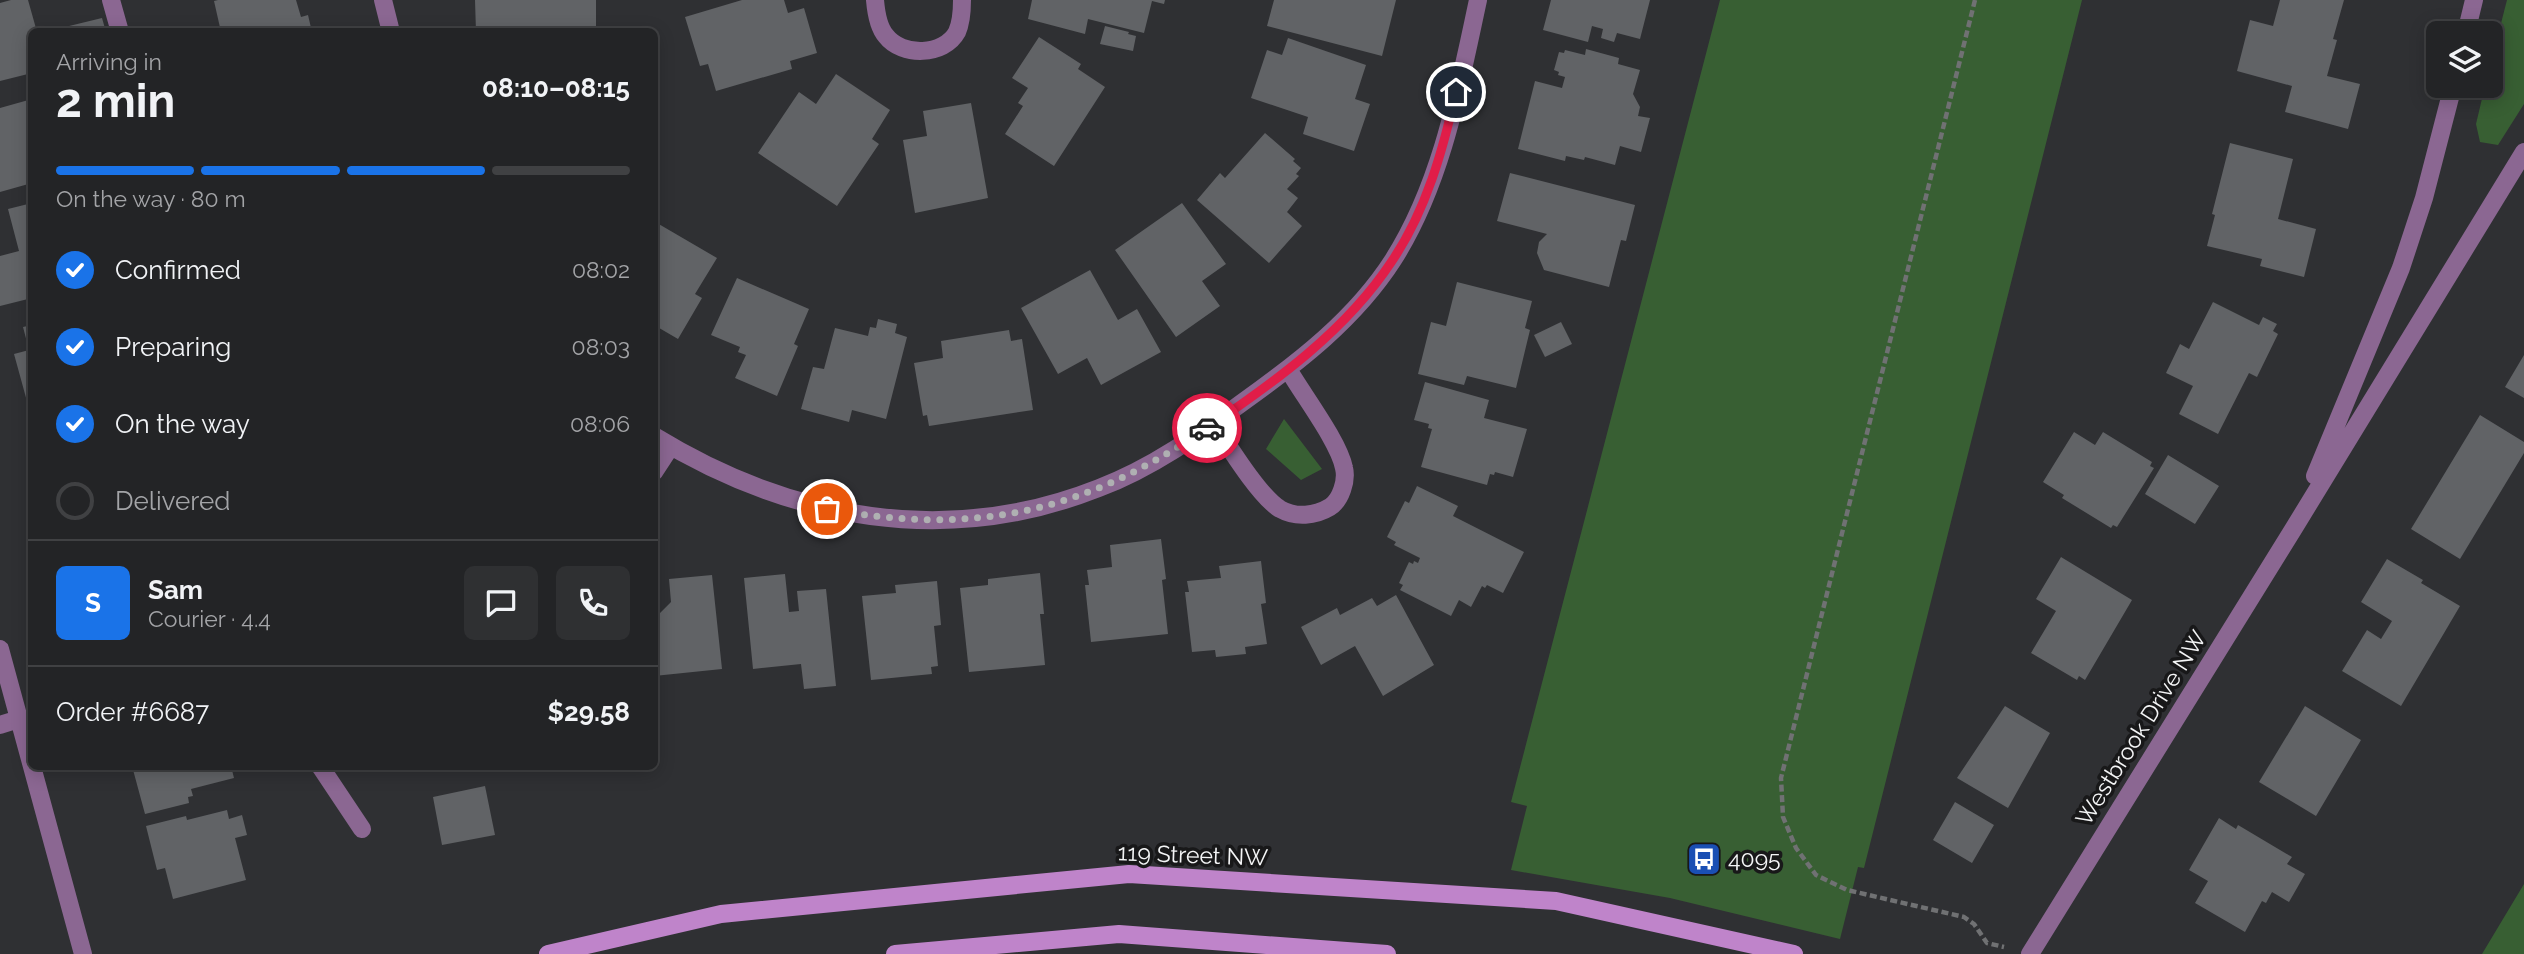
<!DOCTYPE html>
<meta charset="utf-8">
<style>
body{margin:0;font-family:Raleway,sans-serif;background:#2f3032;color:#f1f3f6;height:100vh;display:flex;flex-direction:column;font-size:26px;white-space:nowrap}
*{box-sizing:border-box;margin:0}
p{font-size:23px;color:#a3a4a7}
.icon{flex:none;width:38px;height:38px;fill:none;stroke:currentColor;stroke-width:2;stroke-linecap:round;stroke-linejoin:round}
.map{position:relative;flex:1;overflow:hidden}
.drawer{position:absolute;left:28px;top:28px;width:630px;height:742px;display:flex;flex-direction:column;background:#232426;border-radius:10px;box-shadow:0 4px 18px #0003,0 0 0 2px #404143}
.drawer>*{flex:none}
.fabs{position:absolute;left:2426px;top:21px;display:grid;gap:14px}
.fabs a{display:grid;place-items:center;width:77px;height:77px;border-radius:10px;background:#232426;box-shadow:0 4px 18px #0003,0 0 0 2px #404143;font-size:35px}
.pin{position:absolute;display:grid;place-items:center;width:60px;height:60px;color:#fff;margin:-30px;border:4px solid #fff;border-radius:50%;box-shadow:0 2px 7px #0007}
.courier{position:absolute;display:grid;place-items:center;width:70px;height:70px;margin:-35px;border:5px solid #e11d48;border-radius:50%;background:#fff;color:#222;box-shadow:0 2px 9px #0007}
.headline em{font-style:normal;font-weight:700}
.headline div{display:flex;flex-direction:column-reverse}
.headline{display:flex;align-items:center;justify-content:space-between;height:119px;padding:0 28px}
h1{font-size:46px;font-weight:700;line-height:52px}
.bar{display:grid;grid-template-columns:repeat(4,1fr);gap:10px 7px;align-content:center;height:84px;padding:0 28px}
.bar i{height:9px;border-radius:5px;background:#404143}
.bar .current{background:#1a73e8}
.bar p{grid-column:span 4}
.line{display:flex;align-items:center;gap:18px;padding:0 28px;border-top:2px solid #404143}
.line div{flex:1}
.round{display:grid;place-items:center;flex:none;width:74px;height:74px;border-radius:10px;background:#2f3032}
ol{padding:0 28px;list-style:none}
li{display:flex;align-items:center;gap:21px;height:77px}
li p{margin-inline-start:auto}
li .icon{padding:7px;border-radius:50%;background:#1a73e8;color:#fff;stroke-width:4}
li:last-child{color:#a3a4a7}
li i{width:38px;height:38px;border:4px solid #404143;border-radius:50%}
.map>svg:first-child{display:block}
</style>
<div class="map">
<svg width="2524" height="954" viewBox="0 0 2524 954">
<rect width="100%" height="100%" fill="#2f3033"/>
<path fill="#385f33" d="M1720,0h362l-218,868 -6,-1 -18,72 -170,-41 -159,-28 16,-64 -16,-4z
M2507,0h17v104l-26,41 -18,-3 -4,-18 9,-38h5v-20z
M1284,419l38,50 -21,11 -35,-31z
M2524,884v70h-42z"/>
<path fill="#616366" d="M11,0h17l9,32h-5v41l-32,8v-78z
M218,0h78l5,17 7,-2 4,17h-91l-7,-31z
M475,0h121v29l-120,3z
M742,0h42l4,13 16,-5 13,45 -27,8 2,8 -76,22 -8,-27 -8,2 -15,-49z
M1032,0h133l-1,4 -12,-3 -8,32 -56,-14 -3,15 -57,-15z
M1274,0h122l-14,56 -115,-30z
M1551,0h99l-10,39 -23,-6 -3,9 -13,-4 2,-9 -11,-3 -4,16 -45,-12z
M2280,0h64l-11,39 4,1 -10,36 33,8 -12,45 -63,-17 7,-26 -55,-15 13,-51 23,6z
M102,18l4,14h-40l-1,-5z
M1105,26l24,6 -1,2 8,2 -3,15 -33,-7z
M1039,37l42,27 -3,5 27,18 -51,79 -49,-32 18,-28 -5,-3 10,-15 -16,-10z
M1288,38l78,27 -11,34 15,5 -16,47 -51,-17 5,-17 -57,-19 16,-48 15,5z
M1586,49l33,9 -1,6 22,6 -7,24 7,13 -2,9 12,2 -9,34 -21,-6 -5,19 -30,-8 -1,3 -18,-4 -1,5 -47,-12 17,-68 27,7 3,-11 -7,-2 1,-3 -5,-2 5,-18 5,1 1,-3 20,5z
M836,74l54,36 -18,29 7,5 -42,62 -79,-53 41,-61 17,12z
M32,99v84l-32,9v-84z
M971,103l17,95 -73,15 -12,-73 24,-4 -4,-25z
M1265,133l30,26 -2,2 8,7 -5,6 3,2 -12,13 11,9 -11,14 15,14 -33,37 -72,-63 23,-27 5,5z
M2230,143l63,16 -15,60 38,10 -12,48 -44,-11 2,-7 -55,-13 8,-31 -3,-1z
M1510,173l125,32 -9,36 -5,-1 -12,47 -65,-17 -7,-17 2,-11 8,-8 -50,-13z
M32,203v95l-32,8v-50l19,-5 -11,-42z
M1182,203l44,61 -24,17 18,25 -44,31 -61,-87z
M657,223l60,35 -22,36 7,4 -24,41 -24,-14v-99z
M1090,270l28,50 19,-11 24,43 -60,33 -14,-27 -29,16 -37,-66z
M737,278l72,31 -15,35 4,2 -21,50 -42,-18 11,-23 -8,-3 2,-5 -29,-12z
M1457,282l75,19 -7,27 5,2 -14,58 -49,-12 -3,9 -46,-11 13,-52 15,4z
M2213,302l46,23 4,-8 14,7 -4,7 5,3 -21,43 -8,-4 -31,61 -39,-20 14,-28 -27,-13 14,-29 9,5z
M878,319l19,5 -2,9 12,4 -21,82 -34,-9 -3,12 -48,-13 12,-42 11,2 11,-41 33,8 2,-9 6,1z
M1561,322l11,22 -27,13 -11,-22z
M32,325v79l-4,1 -14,-51 15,-4 -6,-23z
M1009,330l2,11 11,-2 11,71 -104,16 -2,-11 -4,1 -9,-53 29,-5 -2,-17z
M2524,355v43l-19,-11z
M1425,382l64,18 -5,18 43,11 -14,48 -18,-5 -1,3 -4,-1 -3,11 -66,-18 11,-38 -4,-1 1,-4 -15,-4z
M2480,415l44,27v11l-64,106 -49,-30z
M2074,432l21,13 8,-13 49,30 -2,4 4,2 -37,59 -4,-2 -2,3 -49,-30 2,-3 -21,-13z
M2168,455l51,31 -24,38 -50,-30z
M1417,486l41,20 -5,10 71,36 -21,41 -16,-8 -2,3 -3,-2 -11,21 -12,-7 -8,16 -51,-26 3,-5 -4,-2 10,-21 4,2 1,-3 4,2 2,-5 -26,-13 2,-3 -9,-5 18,-36 4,2z
M1161,539l5,40 -4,1 6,54 -77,8 -6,-57h4l-2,-15 25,-3 -2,-22z
M2061,557l71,43 -47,80 -6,-4 -2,4 -46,-27 25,-42 -20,-12z
M2387,559l36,21 -2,3 39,23 -59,100 -59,-35 25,-41 14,9 11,-18 -31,-19z
M1261,561l5,42 -5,1 6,40 -22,3 1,7 -30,3 -1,-7 -23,2 -7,-60h4l-2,-11 34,-3 -2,-12z
M1040,573l4,41h-4l5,51 -76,7 -9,-84 28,-3v-6z
M785,574l4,38 10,-1 -2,-20 29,-2 10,97 -32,3 -3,-25 -48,5 -9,-91z
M712,575l10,94 -68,7v-63h6l11,-11 -2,-23z
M937,581l4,44 -7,1 4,40 -7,1 1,7 -61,6 -9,-84 34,-3 -1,-8z
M1396,595l38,70 -51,31 -28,-50 -34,19 -20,-38 36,-19 3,7 32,-17 5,8z
M2005,706l45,27 -42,75 -51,-30z
M2305,706l56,34 -45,76 -57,-34z
M132,766h99l3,12 -43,11 2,7 -5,1 1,6 -44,11z
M485,786l10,49 -53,10 -9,-48z
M1955,802l39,23 -22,38 -39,-23z
M227,810l2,9 13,-4 5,20 -12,3 11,42 -73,19 -8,-31 -8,2 -11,-44 40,-10 1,4z
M2219,818l17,11 2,-4 54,32 -5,7 18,10 -16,28 -17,-10 -6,11 -4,-2 -17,31 -50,-29 13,-22 -19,-11z"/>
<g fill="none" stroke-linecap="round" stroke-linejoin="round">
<path stroke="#707173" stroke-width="4.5" stroke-dasharray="7 3.5" stroke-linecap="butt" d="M1975,0l-194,778 2,39 13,31 20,27 31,15 117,27 10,7 13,19 17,4"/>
<path stroke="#8b6792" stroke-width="18" d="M111,0l9,32
M320,766l42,63"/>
<path stroke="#8b6792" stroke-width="18" d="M383,0l8,32
M875,0c1,12 3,27 11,36 16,21 58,20 71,-4 4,-9 5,-22 5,-32
M2466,33l8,-33
M1214,424c14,21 45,72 66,85 16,9 35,7 50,-2 11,-7 17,-27 14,-39 -5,-26 -41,-73 -56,-99
M654,436c137,84 293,112 445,52 53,-20 99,-53 144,-86 56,-40 112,-83 150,-142 49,-77 66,-172 85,-260
M654,472l17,-26
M2315,476l86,-208 23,-70 29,-112
M0,725l19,-6
M2030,954l264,-426 230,-376"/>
<path stroke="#8b6792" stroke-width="18" d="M0,649l83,305"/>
<path stroke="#bf84ca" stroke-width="18" d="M548,954l173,-40 408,-40 427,27 238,53
M895,954l224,-20 268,20"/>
</g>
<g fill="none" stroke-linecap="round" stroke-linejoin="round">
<path stroke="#afb0b2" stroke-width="7" stroke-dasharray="0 12.6" d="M827,509c148,27 256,4 380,-81"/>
<path stroke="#e11d48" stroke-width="9" d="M1207,428c68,-46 139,-97 185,-167 34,-50 51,-111 64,-169"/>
</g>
<defs>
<g id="bus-square" transform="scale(1.75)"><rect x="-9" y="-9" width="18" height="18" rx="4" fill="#1a4fb4" stroke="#181819"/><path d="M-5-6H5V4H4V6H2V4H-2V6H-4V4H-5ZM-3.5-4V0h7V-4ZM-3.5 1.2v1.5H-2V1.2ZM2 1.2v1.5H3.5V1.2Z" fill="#fff"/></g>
</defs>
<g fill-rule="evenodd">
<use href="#bus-square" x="1704" y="859"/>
</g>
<g text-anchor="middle" stroke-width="7" stroke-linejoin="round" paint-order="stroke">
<g font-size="23" fill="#f4f5f6" stroke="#181819">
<text transform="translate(2141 728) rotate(-58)" y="8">Westbrook Drive NW</text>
<text transform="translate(1193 855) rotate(2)" y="8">119 Street NW</text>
</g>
<g font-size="23" fill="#f4f5f6" stroke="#181819" text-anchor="start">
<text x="1728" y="867">4095</text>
</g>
</g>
</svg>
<div class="fabs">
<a><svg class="icon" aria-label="layers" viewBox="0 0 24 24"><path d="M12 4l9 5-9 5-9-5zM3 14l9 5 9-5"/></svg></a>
</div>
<div class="pin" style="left:827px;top:509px;background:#ea580c"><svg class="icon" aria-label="bag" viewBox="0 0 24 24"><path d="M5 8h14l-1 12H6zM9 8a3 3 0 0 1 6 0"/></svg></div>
<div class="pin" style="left:1456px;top:92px;background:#1f2937"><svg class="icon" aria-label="home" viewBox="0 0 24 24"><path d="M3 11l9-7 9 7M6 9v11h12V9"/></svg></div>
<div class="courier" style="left:1207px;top:428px"><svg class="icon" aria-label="car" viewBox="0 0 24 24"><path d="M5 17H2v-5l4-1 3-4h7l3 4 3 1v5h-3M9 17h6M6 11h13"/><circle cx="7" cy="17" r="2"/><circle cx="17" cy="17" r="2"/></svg></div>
<section class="drawer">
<div class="headline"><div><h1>2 min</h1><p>Arriving in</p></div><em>08:10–08:15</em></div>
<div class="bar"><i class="current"></i><i class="current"></i><i class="current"></i><i></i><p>On the way · 80 m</p></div>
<ol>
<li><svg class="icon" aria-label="check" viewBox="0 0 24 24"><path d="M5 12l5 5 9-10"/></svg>Confirmed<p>08:02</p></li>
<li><svg class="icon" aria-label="check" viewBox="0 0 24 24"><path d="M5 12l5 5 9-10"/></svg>Preparing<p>08:03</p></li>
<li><svg class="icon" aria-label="check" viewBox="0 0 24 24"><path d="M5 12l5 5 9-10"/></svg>On the way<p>08:06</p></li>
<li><i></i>Delivered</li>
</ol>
<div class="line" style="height:126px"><b class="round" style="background:#1a73e8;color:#fff">S</b><div><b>Sam</b><p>Courier · 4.4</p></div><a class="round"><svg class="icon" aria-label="chat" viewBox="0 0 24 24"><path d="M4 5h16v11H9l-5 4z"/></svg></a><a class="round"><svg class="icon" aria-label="phone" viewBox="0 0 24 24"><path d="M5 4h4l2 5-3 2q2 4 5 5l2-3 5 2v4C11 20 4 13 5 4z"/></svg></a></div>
<div class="line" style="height:91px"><div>Order #6687</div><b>$29.58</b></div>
</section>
</div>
